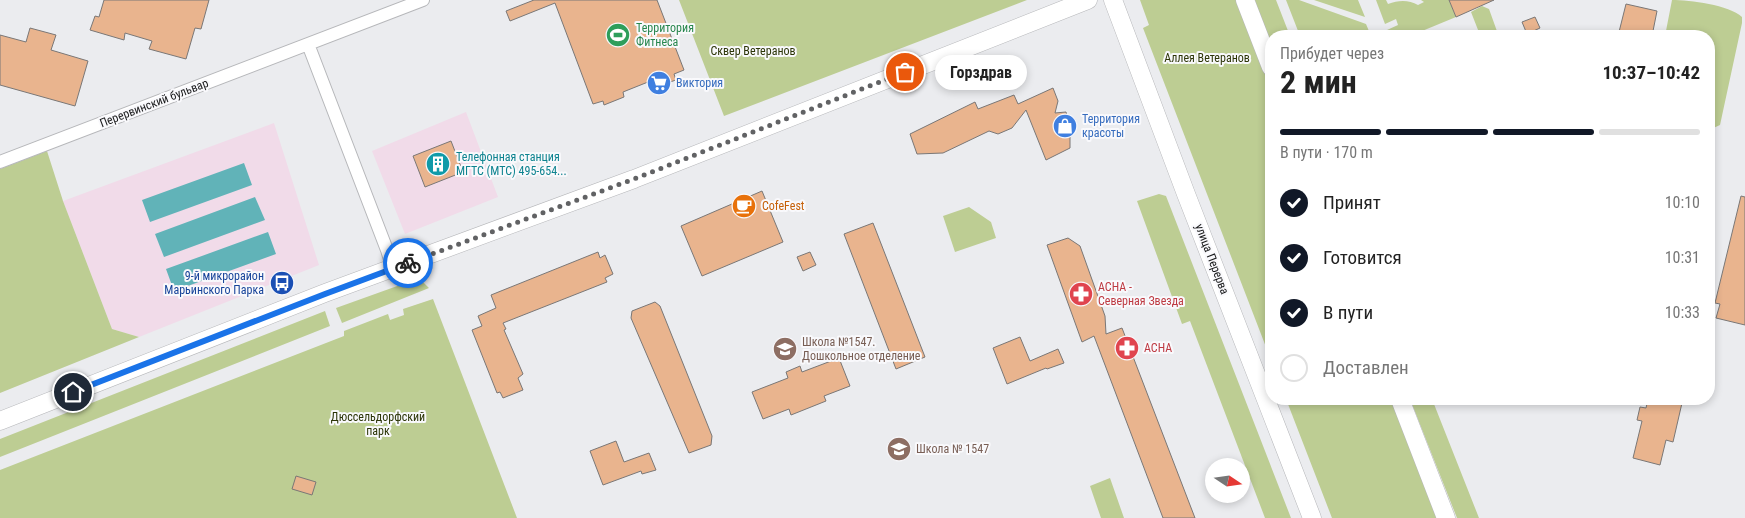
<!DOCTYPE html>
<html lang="ru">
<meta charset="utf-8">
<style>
body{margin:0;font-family:"Roboto Condensed",sans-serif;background:#f6f6f6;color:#222;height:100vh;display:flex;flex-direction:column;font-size:19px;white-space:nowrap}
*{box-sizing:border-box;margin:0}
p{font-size:16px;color:#767676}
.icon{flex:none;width:28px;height:28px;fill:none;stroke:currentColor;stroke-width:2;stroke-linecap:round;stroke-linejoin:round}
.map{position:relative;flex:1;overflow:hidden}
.details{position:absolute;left:1265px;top:30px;width:450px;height:375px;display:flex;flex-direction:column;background:#fff;border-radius:20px;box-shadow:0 2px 8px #0003}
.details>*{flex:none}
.needle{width:32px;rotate:103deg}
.controls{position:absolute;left:1205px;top:458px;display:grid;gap:10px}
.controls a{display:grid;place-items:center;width:45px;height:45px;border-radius:50%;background:#fff;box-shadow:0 2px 8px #0003;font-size:25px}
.pin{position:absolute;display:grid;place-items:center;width:42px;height:42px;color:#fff;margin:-21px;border:2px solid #fff;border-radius:50%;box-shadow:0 1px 5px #0007}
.courier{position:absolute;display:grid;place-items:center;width:50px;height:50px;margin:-25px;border:4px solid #1a73e8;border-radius:50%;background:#fff;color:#222;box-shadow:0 1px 6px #0007}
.bubble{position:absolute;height:35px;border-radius:18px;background:#fff;box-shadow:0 2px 8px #0003;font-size:16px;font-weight:700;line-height:35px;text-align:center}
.head em{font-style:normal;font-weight:700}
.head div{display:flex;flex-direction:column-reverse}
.head{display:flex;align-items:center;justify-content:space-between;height:85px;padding:0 15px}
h1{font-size:32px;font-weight:700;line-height:38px}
.bar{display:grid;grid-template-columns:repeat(4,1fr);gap:8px 5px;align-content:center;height:60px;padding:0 15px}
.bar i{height:6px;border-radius:4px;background:#e0e0e0}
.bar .on{background:#111827}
.bar p{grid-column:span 4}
ol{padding:0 15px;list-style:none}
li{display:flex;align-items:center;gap:15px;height:55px}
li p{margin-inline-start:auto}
li .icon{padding:5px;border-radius:50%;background:#111827;color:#fff;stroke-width:4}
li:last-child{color:#767676}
li i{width:28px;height:28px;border:2px solid #e0e0e0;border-radius:50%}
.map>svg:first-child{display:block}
</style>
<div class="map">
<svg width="1745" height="518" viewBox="0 0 1745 518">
<rect width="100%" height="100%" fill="#ebecef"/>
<path fill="#f1dbe9" d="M466,112l32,85 -93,37 -33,-83z
M274,123l45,142 -180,72 -27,-8 -49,-128z"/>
<path fill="#bdcd93" d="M679,0h348l-303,116z
M1140,0h97l34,88v272l-128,-332 6,-3z
M1254,0h22l14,36h-19v7z
M1286,0h13l67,24 5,12h-71z
M1314,0h44l7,17z
M1376,0h10l2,4c11,-4 21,-4 30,1l6,-3 -3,-2h28l7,17 -46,19h-21l-2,-6 11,-5 -2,-6 -11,5z
M1672,0c18,0 57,5 70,17v6l-22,102 -11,5v-94h-44z
M1482,6l7,3 9,25 -4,2 -14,-1 -9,-23z
M47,151l16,50 49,128 27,8 -139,56v-224z
M1159,194l7,2 125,322h-26l-75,-197 -8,3 -45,-123z
M969,207l22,15 5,16 -41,14 -12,-36z
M414,280l8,1 7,7 -87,35 -6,-15z
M433,299l84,219h-517v-48l344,-134v-5l44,-17 2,6 14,-5 -1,-6z
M325,311l5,15 -330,131v-18z
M1286,399h106l46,119h-106z
M1410,399h22l47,119h-22z
M1110,478l14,40h-23l-11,-32z"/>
<path fill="#61b3b8" d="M244,163l8,22 -102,37 -8,-22z
M255,197l10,23 -101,37 -9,-23z
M268,232l8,22 -102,37 -8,-22z"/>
<path fill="#e9b48e" stroke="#7a7776" d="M104,0h105l-8,29 -6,-1 -9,31 -37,-10 3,-8 -27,-8 -1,7 -34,-10 5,-14 4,1z
M534,0h123l27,70 -10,4 2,6 -21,7 -2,-7 -30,12 1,5 -20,8 -1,-4 -10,3 -38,-101 -45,18 -4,-10z
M1449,0h45l-38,17z
M1626,4l31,7 -5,25h-34z
M1535,17l5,11 -13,6 -5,-12z
M30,28l26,7 -5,15 37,11 -13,45 -75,-21v-50l26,7z
M1053,88l5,13 -3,12 11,-1 4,14v22l-24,12 -20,-50 -14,18 -14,6 -9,-3 -46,22 -26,1 -7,-20 65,-32 3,7 36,-14 4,9z
M451,141l12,31 -38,15 -12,-31z
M762,191l21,51 -81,34 -21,-50z
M1741,196l4,1v128l-29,-7 4,-14 -5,-1z
M873,223l52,134 -29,12 -52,-135z
M1068,238l12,8 25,70 1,18 16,-6 73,190h-32l-69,-182 -12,6 -35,-97z
M598,252l2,6 5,-3 8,19 -8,4 2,4 -104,41 3,6 -2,1 19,44 -5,4 5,12 -20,8 -3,-6 -3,1 -25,-63 10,-4 -4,-10 18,-8 -5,-13z
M810,252l6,13 -13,6 -6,-14z
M655,302l5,4 52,130 -1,9 -22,8 -58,-135 1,-7z
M1020,337l10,24 28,-12 6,14 -17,6 -1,-1 -39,16 -14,-36z
M839,358l11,28 -26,10 2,5 -35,14 -2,-6 -26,10 -11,-27 36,-14 -2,-6 14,-6 2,6z
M1648,399h28l-1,2 7,2 -9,39 -7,-2 -6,25 -27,-7 9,-37 -5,-1 3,-13 6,1z
M616,441l8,21 25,-9 7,17 -14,4 -1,-3 -38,14 -13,-34z
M296,476l20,6 -4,13 -20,-6z"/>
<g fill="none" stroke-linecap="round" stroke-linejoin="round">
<g stroke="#b6b7ba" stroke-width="14">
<path id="street" d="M308,44l79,206 6,19
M0,162l423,-162"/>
</g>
<g stroke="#b6b7ba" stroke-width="19">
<path id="secondary" d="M1113,0l73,194 126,324
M1245,0l26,67
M1400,399l46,119
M0,421l325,-128 309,-114 454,-179"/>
</g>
<use href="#street" stroke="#fff" stroke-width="12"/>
<use href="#secondary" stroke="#fff" stroke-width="18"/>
</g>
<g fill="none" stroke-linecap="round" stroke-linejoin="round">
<path stroke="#616264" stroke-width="5" stroke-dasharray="0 9" d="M408,263l226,-84 271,-107"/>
<path stroke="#1a73e8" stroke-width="6" d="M73,392l252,-98 83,-31"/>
</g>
<defs>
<g id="stadium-disc" transform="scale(1.25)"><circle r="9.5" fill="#2e9e5b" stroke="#f9f9fc"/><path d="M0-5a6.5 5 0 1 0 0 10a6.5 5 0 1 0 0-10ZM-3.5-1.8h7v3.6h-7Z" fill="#fff"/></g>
<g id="supermarket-disc" transform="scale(1.25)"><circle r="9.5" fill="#3f7fe0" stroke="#f9f9fc"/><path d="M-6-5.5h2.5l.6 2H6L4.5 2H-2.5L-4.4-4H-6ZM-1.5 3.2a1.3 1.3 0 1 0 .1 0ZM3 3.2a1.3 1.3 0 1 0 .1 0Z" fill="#fff"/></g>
<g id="shop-disc" transform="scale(1.25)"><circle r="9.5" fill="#3f7fe0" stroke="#f9f9fc"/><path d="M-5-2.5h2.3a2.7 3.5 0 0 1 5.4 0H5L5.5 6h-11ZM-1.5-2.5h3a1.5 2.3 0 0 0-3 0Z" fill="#fff"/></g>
<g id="building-disc" transform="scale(1.25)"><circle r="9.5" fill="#0f9aa8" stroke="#f9f9fc"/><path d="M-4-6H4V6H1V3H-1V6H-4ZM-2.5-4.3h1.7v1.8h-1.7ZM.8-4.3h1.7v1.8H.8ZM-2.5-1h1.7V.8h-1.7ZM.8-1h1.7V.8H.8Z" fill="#fff"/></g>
<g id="cafe-disc" transform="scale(1.25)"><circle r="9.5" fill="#e8710a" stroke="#f9f9fc"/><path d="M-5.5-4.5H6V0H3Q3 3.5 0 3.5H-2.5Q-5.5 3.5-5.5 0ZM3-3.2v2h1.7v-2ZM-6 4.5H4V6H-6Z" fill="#fff"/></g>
<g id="bus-disc" transform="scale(1.25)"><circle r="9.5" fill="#1a4fb4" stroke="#f9f9fc"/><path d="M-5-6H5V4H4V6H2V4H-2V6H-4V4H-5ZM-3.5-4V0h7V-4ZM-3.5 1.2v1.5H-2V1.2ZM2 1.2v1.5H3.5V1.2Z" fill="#fff"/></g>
<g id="pharmacy-disc" transform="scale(1.25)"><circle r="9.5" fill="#e0444e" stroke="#f9f9fc"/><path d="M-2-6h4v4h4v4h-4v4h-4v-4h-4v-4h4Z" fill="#fff"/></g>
<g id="school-disc" transform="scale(1.25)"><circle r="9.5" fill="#8d6e63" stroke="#f9f9fc"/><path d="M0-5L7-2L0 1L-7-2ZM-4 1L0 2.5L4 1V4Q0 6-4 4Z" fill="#fff"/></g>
</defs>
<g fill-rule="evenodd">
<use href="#stadium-disc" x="618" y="35"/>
<use href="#supermarket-disc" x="659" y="83"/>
<use href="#shop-disc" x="1065" y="126"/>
<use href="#building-disc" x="438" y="164"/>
<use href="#cafe-disc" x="744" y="206"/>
<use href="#bus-disc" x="282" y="283"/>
<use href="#pharmacy-disc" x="1081" y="294"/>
<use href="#pharmacy-disc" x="1127" y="348"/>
<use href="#school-disc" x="785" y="349"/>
<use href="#school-disc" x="899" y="449"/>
</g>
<g text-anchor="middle" stroke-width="4" stroke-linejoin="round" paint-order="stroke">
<g font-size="12" fill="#27864d" stroke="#f9f9fc" text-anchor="start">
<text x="636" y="32">Территория<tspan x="636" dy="14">Фитнеса</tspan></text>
</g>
<g font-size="12" fill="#2c3507" stroke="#f9f9fc">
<text x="753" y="55">Сквер Ветеранов</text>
<text x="1207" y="62">Аллея Ветеранов</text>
<text x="378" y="421">Дюссельдорфский<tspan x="378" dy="14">парк</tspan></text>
</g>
<g font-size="12" fill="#366cbe" stroke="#f9f9fc" text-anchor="start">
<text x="676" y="87">Виктория</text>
<text x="1082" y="123">Территория<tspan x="1082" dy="14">красоты</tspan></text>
</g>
<g font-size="12" fill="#171819" stroke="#f9f9fc">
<text transform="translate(154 103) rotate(-21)" y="4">Перервинский бульвар</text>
<text transform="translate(1212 259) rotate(69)" y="4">улица Перерва</text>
</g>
<g font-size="12" fill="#0d838f" stroke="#f9f9fc" text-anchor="start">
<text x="456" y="161">Телефонная станция<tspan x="456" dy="14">МГТС (МТС) 495-654...</tspan></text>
</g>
<g font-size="12" fill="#c56008" stroke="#f9f9fc" text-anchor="start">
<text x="762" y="210">CofeFest</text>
</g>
<g font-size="12" fill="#164399" stroke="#f9f9fc" text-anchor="end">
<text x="264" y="280">9-й микрорайон<tspan x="264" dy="14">Марьинского Парка</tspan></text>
</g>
<g font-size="12" fill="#be3a42" stroke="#f9f9fc" text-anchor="start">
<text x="1098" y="291">АСНА -<tspan x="1098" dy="14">Северная Звезда</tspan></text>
<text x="1144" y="352">АСНА</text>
</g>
<g font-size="12" fill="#785e54" stroke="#f9f9fc" text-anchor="start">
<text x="802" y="346">Школа №1547.<tspan x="802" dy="14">Дошкольное отделение</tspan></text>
<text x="916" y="453">Школа № 1547</text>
</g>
</g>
</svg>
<div class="controls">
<a><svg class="needle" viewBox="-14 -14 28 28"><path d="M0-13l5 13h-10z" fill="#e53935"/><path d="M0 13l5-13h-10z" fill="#767676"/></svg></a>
</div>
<div class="pin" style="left:905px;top:72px;background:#ea580c"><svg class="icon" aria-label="bag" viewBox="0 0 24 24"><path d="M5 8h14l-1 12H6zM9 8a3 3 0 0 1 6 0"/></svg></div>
<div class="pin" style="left:73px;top:392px;background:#1f2937"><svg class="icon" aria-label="home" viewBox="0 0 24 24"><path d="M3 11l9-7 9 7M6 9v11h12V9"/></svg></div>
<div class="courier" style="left:408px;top:263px"><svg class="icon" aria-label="bike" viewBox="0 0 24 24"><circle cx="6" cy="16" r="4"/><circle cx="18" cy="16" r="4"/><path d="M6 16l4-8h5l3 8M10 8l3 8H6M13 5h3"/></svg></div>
<div class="bubble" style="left:935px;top:55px;width:92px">Горздрав</div>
<section class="details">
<div class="head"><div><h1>2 мин</h1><p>Прибудет через</p></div><em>10:37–10:42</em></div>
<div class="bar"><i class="on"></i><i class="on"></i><i class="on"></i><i></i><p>В пути · 170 m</p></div>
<ol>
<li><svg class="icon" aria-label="check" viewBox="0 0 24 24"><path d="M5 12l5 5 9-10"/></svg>Принят<p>10:10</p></li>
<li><svg class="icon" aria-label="check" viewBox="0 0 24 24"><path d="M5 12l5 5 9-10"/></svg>Готовится<p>10:31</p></li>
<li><svg class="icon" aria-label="check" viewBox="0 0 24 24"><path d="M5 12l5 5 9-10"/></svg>В пути<p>10:33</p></li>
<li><i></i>Доставлен</li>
</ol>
</section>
</div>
